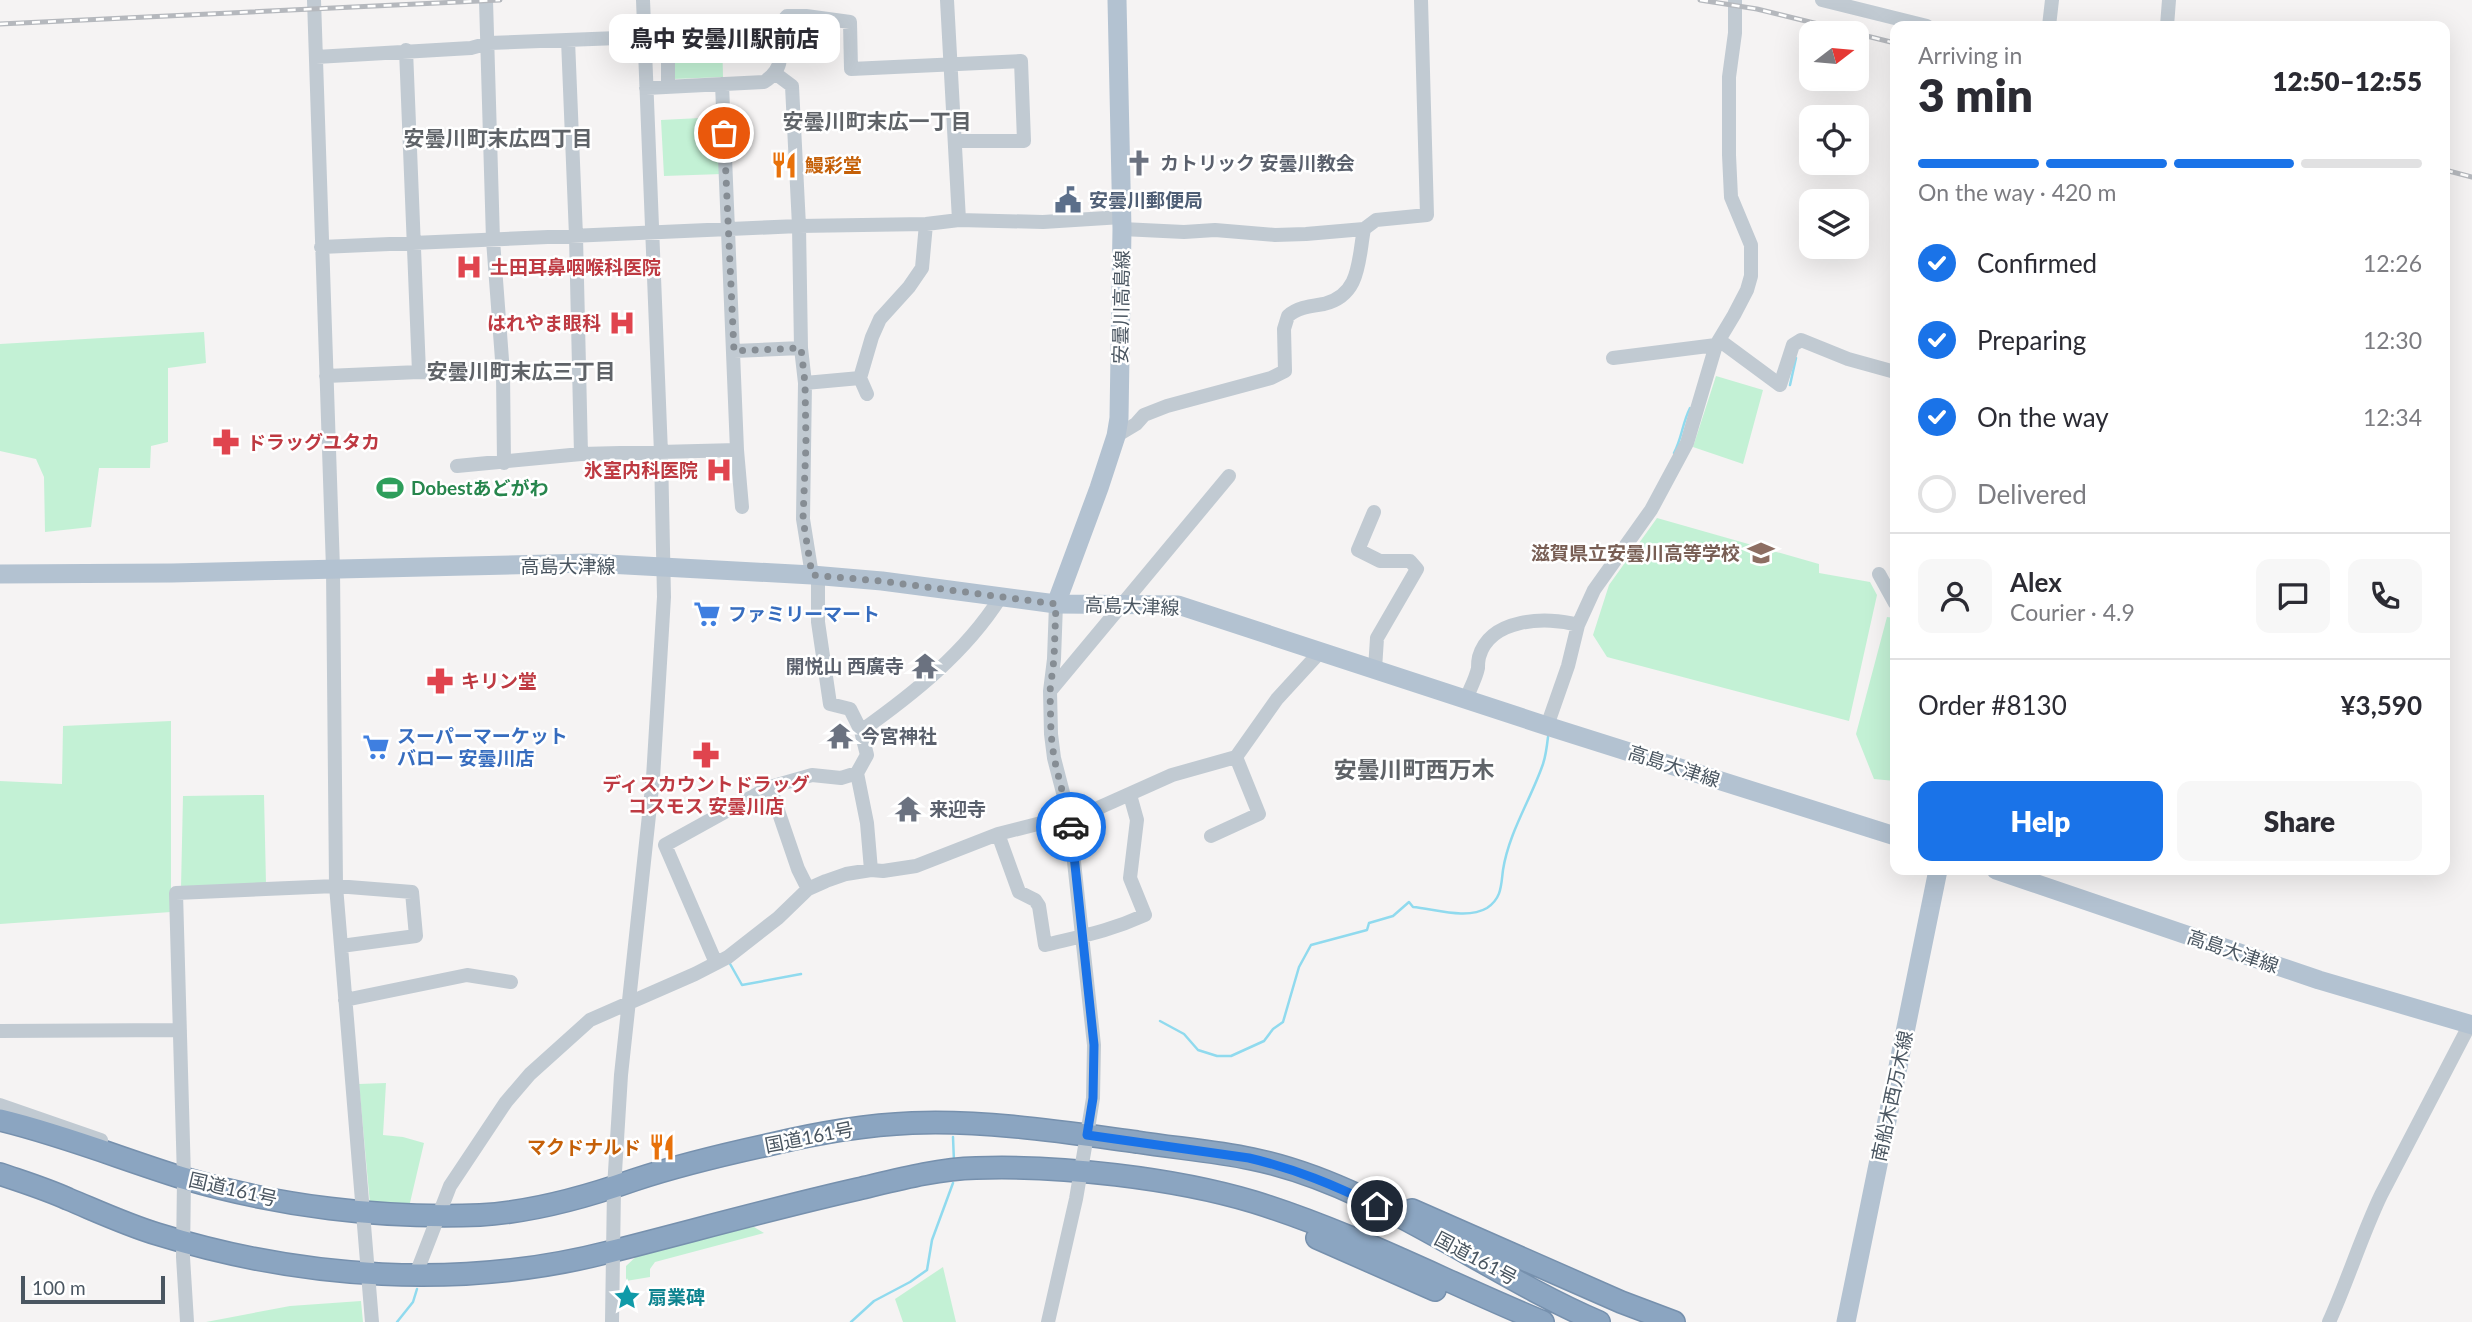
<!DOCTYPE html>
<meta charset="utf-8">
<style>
body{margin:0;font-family:Lato,"Noto Sans JP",sans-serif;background:#f7f7f7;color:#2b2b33;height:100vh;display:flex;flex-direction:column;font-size:26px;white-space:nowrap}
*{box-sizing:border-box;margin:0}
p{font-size:23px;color:#7c7c81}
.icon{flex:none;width:38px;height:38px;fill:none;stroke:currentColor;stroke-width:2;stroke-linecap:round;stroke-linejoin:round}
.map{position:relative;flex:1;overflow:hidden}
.details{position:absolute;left:1890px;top:21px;width:560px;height:854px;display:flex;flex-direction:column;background:#fff;border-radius:14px;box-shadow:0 7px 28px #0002}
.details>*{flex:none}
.needle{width:46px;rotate:74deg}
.buttons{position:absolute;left:1799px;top:21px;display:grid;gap:14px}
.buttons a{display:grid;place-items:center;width:70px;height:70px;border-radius:14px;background:#fff;box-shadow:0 7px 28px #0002;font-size:35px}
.scale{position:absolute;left:21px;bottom:18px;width:144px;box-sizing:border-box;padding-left:7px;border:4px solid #4a5661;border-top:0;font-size:19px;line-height:24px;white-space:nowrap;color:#4a5661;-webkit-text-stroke:5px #fff;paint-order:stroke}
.pin{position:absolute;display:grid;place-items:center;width:60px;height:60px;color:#fff;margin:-30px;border:4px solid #fff;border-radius:50%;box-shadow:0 2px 7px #0007}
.courier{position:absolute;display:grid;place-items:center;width:70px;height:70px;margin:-35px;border:5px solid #1a73e8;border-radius:50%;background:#fff;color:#222;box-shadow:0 2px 9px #0007}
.bubble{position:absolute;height:49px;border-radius:14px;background:#fff;box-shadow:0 7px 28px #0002;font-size:23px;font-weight:800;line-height:49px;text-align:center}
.head em{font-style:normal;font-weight:800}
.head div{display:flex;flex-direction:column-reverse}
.head{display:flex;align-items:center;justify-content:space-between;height:119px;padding:0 28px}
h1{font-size:46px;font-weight:800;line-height:52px}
.bar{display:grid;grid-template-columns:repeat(4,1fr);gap:10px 7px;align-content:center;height:84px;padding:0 28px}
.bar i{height:9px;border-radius:5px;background:#e1e1e2}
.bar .selected{background:#1a73e8}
.bar p{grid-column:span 4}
.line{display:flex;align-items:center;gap:18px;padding:0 28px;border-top:2px solid #e1e1e2}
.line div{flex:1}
.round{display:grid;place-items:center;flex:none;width:74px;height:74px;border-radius:14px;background:#f7f7f7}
ol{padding:0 28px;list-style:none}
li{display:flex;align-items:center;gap:21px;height:77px}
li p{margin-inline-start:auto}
li .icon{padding:7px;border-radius:50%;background:#1a73e8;color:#fff;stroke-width:4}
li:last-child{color:#7c7c81}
li i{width:38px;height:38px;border:4px solid #e1e1e2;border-radius:50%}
.button{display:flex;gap:14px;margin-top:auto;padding:14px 28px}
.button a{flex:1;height:80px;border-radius:14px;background:#1a73e8;color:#fff;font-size:28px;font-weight:800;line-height:80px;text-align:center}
.button a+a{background:#f7f7f7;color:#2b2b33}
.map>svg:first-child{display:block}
</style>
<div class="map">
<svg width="2472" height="1322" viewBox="0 0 2472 1322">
<rect width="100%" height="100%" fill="#f5f3f3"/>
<path fill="#c3f1d5" d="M722,35l1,42 -50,2 -1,-42z
M720,117l2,57 -58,2 -3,-56z
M204,332l2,31 -38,5v74l-17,4 -1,22h-51l-8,59 -46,5 -1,-55 -8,-18 -36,-8v-107z
M1716,376l47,14 -20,74 -50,-17z
M1657,518l162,46v9l51,9 7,13 -28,126 -242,-64 -14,-22 16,-50z
M1887,617l8,1v163l-21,-2 -18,-45z
M171,721v191l-171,12v-143l62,3 1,-58z
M264,795l2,89 -85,4 2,-92z
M386,1083l-3,52 20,2 21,6 -15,64 -39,-3 -11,-120z
M754,1227l10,6 -109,29 -5,7v8l-24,4v-15l15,-14 84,-21z
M943,1267l13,55h-53l-8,-23z
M361,1301l2,21h-157l84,-16z"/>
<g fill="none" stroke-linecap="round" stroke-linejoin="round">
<path stroke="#90daee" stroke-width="2.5" d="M1790,385l6,-27
M1674,453c8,-15 8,-29 16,-45
M729,962l13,23 59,-11
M1160,1021l24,13 14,16 19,6h14l33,-15 9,-12 10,-7 16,-55 12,-22 56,-15 2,-7 24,-7 16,-14 4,5c22,2 54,13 74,1 15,-10 14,-23 16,-38 6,-38 28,-71 40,-106 3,-9 4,-18 5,-27
M953,1137l1,25
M397,1322l16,-20 4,-13
M851,1322l23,-21 36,-19 17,-12 5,-30 21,-57"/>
<g stroke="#7690ad" stroke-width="24">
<path id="highway" d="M0,1120c63,15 122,39 183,58 94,28 199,41 297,37 52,-3 106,-18 154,-35 45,-15 92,-26 138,-36 46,-11 93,-19 140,-21 75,-3 151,9 225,19 38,6 77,9 115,17 123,25 232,114 347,163
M0,1174c23,8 46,15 68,25 29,12 59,26 89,35 145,45 304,56 452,18 83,-21 165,-44 249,-63 38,-9 78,-20 118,-21 83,-3 198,10 278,34 100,31 192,80 289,120
M1412,1210l209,92 53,20
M1317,1238l118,52"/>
</g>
<path stroke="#c1cad2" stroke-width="14" d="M314,0l19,569 3,317 36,436
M486,0l7,240 10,133 1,90
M947,0l12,220
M1822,0l105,26
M2049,26l3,-26
M2167,26l2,-26
M643,31l118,-5 12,6c9,22 12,36 -9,50l-118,6
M773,32l14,-16h19l44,6 1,47 170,-8 3,80h-69
M568,40l8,196 5,218
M406,50l13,322
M316,57l155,-9 18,-5 155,-6
M776,74l16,12 7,140 2,122 4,35 -2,136 9,56
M722,84l15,366 5,57
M668,87v-56
M1122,229l62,3 31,-2 60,5 31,-1 58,-5 12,-9 51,-5 -6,-215
M321,247l478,-21 127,-2 33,-4 84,2 79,-5
M1719,340l61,45 13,-40 8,-5 47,19 47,13
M734,351l67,-3
M1613,358l103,-13
M326,376l93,-4 84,1
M860,378l7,16
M805,383l55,-5 12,-41 8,-18 29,-32 13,-19 4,-44
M1116,436l20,-12 8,-9 23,-9 104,-28 14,-7 -1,-42 4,-13c10,-9 24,-10 36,-12 37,-9 34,-44 40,-75
M457,466l124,-12 156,-4
M1374,512l-16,38 22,11h30l7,8 -40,69 -2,31
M1879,574l16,29
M818,575v47l12,82 20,5 11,22
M1051,690l178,-214
M1466,699c4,-10 10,-21 12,-31 0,-4 0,-7 1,-11 11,-39 67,-41 99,-32
M1547,726l21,-60 10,-41 16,-35 57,-80 36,-67 29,-98 18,-30 13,-25 4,-14v-31l-20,-48 -2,-42v-78l6,-44v-33
M770,787l42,-12 29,3 16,-5
M998,834l21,58 16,8 4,6 6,39c37,-9 65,-14 100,-30l-15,-37 7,-58 -7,-25
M1211,836l48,-22 -23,-57
M871,870l-4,-47 -10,-50 10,-18 -6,-24c52,-37 104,-78 139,-133
M716,963l-51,-118 105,-58 28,82 10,20
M345,1000l122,-25 44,7
M0,1031l180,-1
M0,1105l101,35
M416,1274l34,-88 56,-84 24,-28 60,-54 105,-46 33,-17 50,-39 30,-29 18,-8 20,-7 25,-4 12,1 33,-5 82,-32 98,-25 76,-34 64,-18 41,-58 44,-48
M187,1322l-4,-65 1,-79 -8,-285 160,-7 76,6 4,44 -75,10
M612,1322l2,-134 7,-113 32,-297 11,-181 -3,-144 -18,-453
M1048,1322l28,-123 11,-64 6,-37 1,-53 -25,-229 -15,-58 -3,-24 -1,-43 4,-32 2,-55
M2329,1322c19,-42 32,-85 52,-127l89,-171"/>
<path stroke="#b3c2d1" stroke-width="19" d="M0,574l172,-1 417,-10 223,12 70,6 174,23 122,1 369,121 348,110
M1056,604l43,-116 17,-52 3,-18 3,-189 -5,-229
M1996,870l323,110 153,45
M1846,1322l92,-452"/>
<use href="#highway" stroke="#8ba5c1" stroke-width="21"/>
<g stroke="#b5b8bd" stroke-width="5">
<path id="rail" d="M1700,0l57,9 138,34
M0,24l500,-24
M2445,170l27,7"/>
</g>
<use href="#rail" stroke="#fff" stroke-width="2.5" stroke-dasharray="8" stroke-linecap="butt"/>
</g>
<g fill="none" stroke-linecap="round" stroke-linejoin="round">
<path stroke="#868d94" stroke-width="7" stroke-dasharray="0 12.6" d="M724,133l10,218 67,-3 4,35 1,61 -3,75 9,56 69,6 175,23 -2,55 -4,32 1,43 3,24 17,69"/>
<path stroke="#1a73e8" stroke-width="9" d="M1071,827l23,218 -1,53 -6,37 162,23c47,11 85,27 128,48"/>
</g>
<defs>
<g id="church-bare" transform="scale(2.1)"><path d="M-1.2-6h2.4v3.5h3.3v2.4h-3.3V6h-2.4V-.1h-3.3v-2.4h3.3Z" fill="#6b7280" stroke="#fff" stroke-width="2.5" paint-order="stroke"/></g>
<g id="restaurant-bare" transform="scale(2.1)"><path d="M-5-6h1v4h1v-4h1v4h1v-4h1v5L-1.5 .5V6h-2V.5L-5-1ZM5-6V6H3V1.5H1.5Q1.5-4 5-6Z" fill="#e8710a" stroke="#fff" stroke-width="2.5" paint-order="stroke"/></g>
<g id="civic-bare" transform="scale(2.1)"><path d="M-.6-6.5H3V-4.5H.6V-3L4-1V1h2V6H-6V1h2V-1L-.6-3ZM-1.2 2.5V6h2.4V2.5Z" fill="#5c6f8a" stroke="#fff" stroke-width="2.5" paint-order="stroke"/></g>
<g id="hospital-bare" transform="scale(2.1)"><path d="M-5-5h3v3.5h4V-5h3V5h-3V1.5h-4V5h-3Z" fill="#e0444e" stroke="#fff" stroke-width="2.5" paint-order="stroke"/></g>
<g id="pharmacy-bare" transform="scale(2.1)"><path d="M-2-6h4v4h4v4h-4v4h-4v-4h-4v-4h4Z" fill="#e0444e" stroke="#fff" stroke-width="2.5" paint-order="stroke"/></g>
<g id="stadium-bare" transform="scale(2.1)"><path d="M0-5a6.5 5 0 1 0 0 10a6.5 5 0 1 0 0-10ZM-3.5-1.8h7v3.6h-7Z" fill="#2e9e5b" stroke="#fff" stroke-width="2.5" paint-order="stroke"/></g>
<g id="school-bare" transform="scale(2.1)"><path d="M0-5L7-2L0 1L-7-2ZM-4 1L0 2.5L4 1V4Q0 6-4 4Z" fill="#8d6e63" stroke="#fff" stroke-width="2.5" paint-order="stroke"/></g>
<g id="supermarket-bare" transform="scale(2.1)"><path d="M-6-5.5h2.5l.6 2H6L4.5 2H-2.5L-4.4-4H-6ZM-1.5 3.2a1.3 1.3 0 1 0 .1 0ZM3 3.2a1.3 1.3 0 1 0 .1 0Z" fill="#3f7fe0" stroke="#fff" stroke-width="2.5" paint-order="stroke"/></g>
<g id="temple-bare" transform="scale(2.1)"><path d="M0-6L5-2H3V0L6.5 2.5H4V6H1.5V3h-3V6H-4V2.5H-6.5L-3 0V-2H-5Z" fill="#6b7280" stroke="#fff" stroke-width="2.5" paint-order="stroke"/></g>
<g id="sight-bare" transform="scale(2.1)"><path d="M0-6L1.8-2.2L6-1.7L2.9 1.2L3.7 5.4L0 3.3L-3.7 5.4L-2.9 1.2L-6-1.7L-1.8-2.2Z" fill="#0f9aa8" stroke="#fff" stroke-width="2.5" paint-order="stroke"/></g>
</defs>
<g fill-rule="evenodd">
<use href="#church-bare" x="1139" y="163"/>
<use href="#restaurant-bare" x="784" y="165"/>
<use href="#civic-bare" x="1068" y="200"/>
<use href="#hospital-bare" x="469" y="267"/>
<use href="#hospital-bare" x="622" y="323"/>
<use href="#pharmacy-bare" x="226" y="442"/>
<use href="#hospital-bare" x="719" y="470"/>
<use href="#stadium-bare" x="390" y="488"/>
<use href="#school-bare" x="1761" y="553"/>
<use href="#supermarket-bare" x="707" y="614"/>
<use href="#temple-bare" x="925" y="666"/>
<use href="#pharmacy-bare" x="440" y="681"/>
<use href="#temple-bare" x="840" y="736"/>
<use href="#supermarket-bare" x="376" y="747"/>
<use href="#pharmacy-bare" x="706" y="755"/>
<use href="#temple-bare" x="908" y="809"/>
<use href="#restaurant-bare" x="662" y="1147"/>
<use href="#sight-bare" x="627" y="1297"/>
</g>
<g text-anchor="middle" stroke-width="5" stroke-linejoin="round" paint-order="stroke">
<g font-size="19" font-weight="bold" fill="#5b616d" stroke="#fff" text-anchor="start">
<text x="1160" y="170">カトリック 安曇川教会</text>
<text x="904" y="673" text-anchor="end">開悦山 西廣寺</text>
<text x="861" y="743">今宮神社</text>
<text x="929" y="816">来迎寺</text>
</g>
<g font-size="19" font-weight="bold" fill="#c56008" stroke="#fff" text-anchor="start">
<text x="805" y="172">鰻彩堂</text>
<text x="641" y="1154" text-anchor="end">マクドナルド</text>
</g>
<g font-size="19" font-weight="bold" fill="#4e5e75" stroke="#fff" text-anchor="start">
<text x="1089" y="207">安曇川郵便局</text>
</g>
<g font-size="19" font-weight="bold" fill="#be3a42" stroke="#fff" text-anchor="start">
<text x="490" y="274">土田耳鼻咽喉科医院</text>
<text x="601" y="330" text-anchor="end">はれやま眼科</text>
<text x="247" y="449">ドラッグユタカ</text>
<text x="698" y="477" text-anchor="end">氷室内科医院</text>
<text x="461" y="688">キリン堂</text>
<text x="706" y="791" text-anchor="middle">ディスカウントドラッグ<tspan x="706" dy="22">コスモス 安曇川店</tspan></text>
</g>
<g font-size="19" fill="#4a5661" stroke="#fff">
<text transform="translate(1121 307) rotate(-89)" y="7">安曇川高島線</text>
<text x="568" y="573">高島大津線</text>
<text transform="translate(1132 606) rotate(2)" y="7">高島大津線</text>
<text transform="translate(1674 766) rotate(18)" y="7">高島大津線</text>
<text transform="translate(2233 951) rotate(19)" y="7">高島大津線</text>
<text transform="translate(1892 1096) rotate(-78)" y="7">南船木西万木線</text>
<text transform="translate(809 1137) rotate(-11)" y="7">国道161号</text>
<text transform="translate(233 1189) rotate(13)" y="7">国道161号</text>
<text transform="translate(1476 1258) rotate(28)" y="7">国道161号</text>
</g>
<g font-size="19" font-weight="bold" fill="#27864d" stroke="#fff" text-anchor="start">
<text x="411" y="495">Dobestあどがわ</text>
</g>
<g font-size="19" font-weight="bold" fill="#785e54" stroke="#fff" text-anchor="end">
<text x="1740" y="560">滋賀県立安曇川高等学校</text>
</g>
<g font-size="19" font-weight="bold" fill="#366cbe" stroke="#fff" text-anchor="start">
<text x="728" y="621">ファミリーマート</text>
<text x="397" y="743">スーパーマーケット<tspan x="397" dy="22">バロー 安曇川店</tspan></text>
</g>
<g font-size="19" font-weight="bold" fill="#0d838f" stroke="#fff" text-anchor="start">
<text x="648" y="1304">扇業碑</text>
</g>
<g font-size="21" font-weight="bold" fill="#5f6368" stroke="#fff">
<text x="877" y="129">安曇川町末広一丁目</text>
<text x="498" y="146">安曇川町末広四丁目</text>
<text x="521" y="379">安曇川町末広三丁目</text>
</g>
<g font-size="23" font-weight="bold" fill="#5f6368" stroke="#fff">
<text x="1414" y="778">安曇川町西万木</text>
</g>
</g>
</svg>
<div class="buttons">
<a><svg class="needle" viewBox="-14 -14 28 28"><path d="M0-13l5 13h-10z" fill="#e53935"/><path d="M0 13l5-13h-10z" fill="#7c7c81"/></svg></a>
<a><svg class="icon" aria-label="locate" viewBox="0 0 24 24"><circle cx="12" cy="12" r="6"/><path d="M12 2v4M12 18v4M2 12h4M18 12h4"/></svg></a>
<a><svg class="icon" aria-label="layers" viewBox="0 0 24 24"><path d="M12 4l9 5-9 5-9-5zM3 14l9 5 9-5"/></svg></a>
</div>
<div class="scale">100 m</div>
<div class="pin" style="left:724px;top:133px;background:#ea580c"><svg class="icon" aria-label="bag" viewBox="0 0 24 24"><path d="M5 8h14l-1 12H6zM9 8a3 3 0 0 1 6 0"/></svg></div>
<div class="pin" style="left:1377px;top:1206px;background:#1f2937"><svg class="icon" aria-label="home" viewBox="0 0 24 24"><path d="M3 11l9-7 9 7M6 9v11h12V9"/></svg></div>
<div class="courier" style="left:1071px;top:827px"><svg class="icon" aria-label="car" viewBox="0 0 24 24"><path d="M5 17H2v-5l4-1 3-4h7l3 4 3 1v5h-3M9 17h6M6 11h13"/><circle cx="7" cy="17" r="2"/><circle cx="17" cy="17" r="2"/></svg></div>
<div class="bubble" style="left:609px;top:14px;width:231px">鳥中 安曇川駅前店</div>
<section class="details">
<div class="head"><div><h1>3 min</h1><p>Arriving in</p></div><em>12:50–12:55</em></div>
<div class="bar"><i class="selected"></i><i class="selected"></i><i class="selected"></i><i></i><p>On the way · 420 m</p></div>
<ol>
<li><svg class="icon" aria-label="check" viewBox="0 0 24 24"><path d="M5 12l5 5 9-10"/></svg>Confirmed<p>12:26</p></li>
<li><svg class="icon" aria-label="check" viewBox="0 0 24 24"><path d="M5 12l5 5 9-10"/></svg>Preparing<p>12:30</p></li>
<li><svg class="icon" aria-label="check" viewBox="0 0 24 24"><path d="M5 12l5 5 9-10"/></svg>On the way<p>12:34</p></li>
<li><i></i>Delivered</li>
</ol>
<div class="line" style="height:126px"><a class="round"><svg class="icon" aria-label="person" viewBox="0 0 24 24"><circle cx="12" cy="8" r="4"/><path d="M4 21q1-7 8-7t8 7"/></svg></a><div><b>Alex</b><p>Courier · 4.9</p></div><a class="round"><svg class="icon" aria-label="chat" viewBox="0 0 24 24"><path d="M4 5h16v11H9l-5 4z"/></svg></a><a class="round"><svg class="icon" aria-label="phone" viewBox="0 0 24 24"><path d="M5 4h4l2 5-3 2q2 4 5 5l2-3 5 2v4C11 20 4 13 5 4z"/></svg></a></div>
<div class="line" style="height:91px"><div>Order #8130</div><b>¥3,590</b></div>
<div class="button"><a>Help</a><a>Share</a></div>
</section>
</div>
